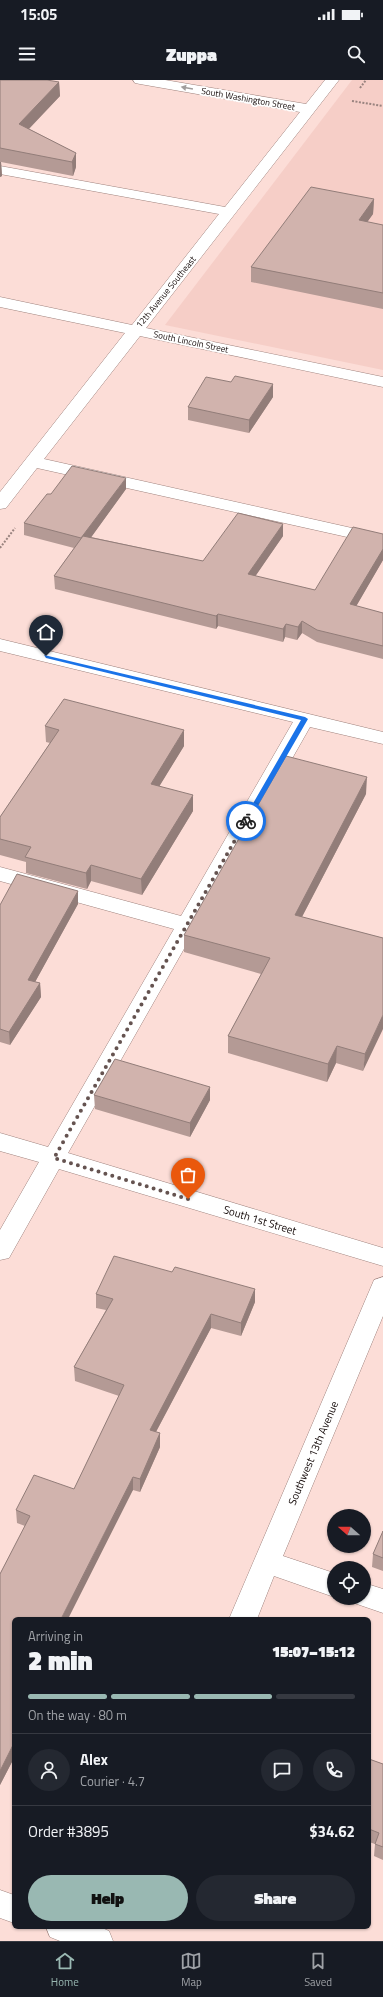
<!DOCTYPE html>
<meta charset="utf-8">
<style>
body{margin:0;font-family:"Titillium Web",sans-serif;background:#242831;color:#f1f3f6;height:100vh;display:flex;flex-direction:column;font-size:15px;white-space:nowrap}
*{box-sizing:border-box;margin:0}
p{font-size:13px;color:#9ea1a6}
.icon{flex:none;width:22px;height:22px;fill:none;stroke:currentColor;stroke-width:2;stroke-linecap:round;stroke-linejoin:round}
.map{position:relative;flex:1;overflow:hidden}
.sheet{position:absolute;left:12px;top:1537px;width:359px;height:312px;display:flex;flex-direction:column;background:#171b24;border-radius:6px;box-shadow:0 1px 3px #0004}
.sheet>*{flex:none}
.needle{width:26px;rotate:291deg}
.buttons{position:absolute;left:327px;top:1429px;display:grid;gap:8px}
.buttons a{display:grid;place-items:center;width:44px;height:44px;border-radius:50%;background:#171b24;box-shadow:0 1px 3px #0004;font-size:20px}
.pin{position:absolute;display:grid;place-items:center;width:34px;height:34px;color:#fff;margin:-41px -17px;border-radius:50% 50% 50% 0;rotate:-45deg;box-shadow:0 0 4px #0007}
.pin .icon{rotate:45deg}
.courier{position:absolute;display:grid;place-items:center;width:40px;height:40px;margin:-20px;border:3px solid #1a73e8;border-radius:50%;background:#fff;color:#222;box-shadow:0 1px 5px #0007}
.overview em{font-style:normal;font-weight:800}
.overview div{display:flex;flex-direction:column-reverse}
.overview{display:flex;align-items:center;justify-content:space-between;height:68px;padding:0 16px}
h1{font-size:26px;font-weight:800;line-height:30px}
.bar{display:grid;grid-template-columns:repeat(4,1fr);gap:6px 4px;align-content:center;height:48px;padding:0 16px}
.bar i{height:5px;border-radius:3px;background:#363941}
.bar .on{background:#99b8b2}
.bar p{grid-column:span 4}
.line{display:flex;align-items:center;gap:10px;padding:0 16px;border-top:1px solid #363941}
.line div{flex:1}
.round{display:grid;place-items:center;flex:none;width:42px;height:42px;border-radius:21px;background:#242831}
.cta{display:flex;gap:8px;margin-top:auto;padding:8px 16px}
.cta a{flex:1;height:46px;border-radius:24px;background:#99b8b2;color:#111;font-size:16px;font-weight:800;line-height:46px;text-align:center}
.cta a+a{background:#242831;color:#f1f3f6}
.status{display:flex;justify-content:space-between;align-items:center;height:28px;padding:0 20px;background:#171b24;direction:ltr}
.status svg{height:11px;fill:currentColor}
header{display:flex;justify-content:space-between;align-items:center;height:52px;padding:0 16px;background:#171b24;font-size:18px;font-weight:800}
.tabs{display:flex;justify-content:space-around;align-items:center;height:56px;border-top:1px solid #363941;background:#171b24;font-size:11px;color:#9ea1a6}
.tabs a{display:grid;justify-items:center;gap:2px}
.tabs .on{color:#99b8b2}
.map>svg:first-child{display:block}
</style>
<div class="status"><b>15:05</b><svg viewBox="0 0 49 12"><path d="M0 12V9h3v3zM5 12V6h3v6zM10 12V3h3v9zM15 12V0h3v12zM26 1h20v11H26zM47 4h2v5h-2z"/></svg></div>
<header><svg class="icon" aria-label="menu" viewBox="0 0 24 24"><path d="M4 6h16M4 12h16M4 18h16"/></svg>Zuppa<svg class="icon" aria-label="search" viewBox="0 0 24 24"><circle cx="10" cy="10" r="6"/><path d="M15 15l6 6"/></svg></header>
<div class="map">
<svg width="383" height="1861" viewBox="0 0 383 1861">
<rect width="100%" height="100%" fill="#fcddd7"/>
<path fill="#f6cec7" d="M352,0h31v290l-218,-45z"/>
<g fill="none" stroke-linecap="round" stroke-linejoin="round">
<g stroke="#9f837e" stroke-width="1">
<path id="minor" d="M133,0h32l141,24 19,-24h14l-193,248 237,49v10l-243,-51 -96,123 339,76v10l-346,-77 -31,40 -6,1v-17l125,-159 -125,-26v-10l132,28 87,-111 -219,-40v-8l225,41 75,-95 -160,-28 -5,-1z
M0,559l383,93v12l-73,-17 -242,426 315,95v18l-324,-97 -50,89 -9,2v-30l39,-68 -39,-11v-18l48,14 126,-218 -174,-48v-14l181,49 112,-194 -293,-71z
M383,1197v39l-100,240 51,17v24l-60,-21 -17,43h-28l142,-332 3,-7z
M364,1503l19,6v24l-29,-10 -2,-5h12z
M0,1810l14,5v28l-14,-5z
M46,1847h54l9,4 4,10h-53l-10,-4z"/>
</g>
<path stroke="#99837f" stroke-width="2" stroke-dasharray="2 1.5" stroke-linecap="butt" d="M360,8l6,-8
M352,21l31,5
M0,468l15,-20"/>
<use href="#minor" fill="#fff" fill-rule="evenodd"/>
</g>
<path fill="#b49a95" d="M0,0l59,2 1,14 -31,33 47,24v14l-3,9 -72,-14 1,14 -2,1z
M374,119l-1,15 -6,8 16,3v84l-132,-27v-15z
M231,302l42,15 -24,36 -61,-13v-13z
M126,409l-35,48 112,24 80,-37v12l-28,40 60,14 68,-56v26l-27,46 27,7v46l-66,-17 -15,-9 -5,7 -12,-3 -2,5 -65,-16 -2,3 -161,-40 -1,-13 20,-28 -50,-13v-12l27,-29z
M45,646l139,20 -25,40 34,25 -51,84 -51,-14 -4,8 -61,-16v-11l-26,-7v-38l50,-74 -4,-1z
M366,714l-64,123 81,21 -20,133 -27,-8 -9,19 -99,-29v-17l33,-62 -77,-22v-17z
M78,811v13l-43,78 5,1 1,14 -31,48 -10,-3v-137z
M94,1015l116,5 -20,37 -95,-28z
M172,1192l83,17v13l-14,34 -30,-8 -55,104 4,1v14l-20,45 -7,-2 -119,129v139l-14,27v-211l25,-48 -8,-3 -1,-13 58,-21 45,-93 -44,-15 -1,-14 32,-57 -10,-2v-14z
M383,1451v40l-11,-4 1,-13z
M369,1679l14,5v96l-9,-4 1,-12 -6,-2z"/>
<path fill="#927d79" d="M59,2l1,14 -40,42 -1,-14z
M76,73v14l-3,9 -1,-14z
M0,82h1l1,14 -2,1z
M374,119l-1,15 -15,21 1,-15z
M273,304v13l-24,36v-13z
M126,398v11l-44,61 -1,-12z
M283,444v12l-35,51v-13z
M383,469v11l-33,57v-13z
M218,534v12l-2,3v-13z
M302,541v12l-5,7 1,-13z
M286,544l-1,13 -2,5v-13z
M184,650v16l-33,54v-16z
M367,697l-1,17 -72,138 1,-17z
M193,715v16l-51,84 -1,-16z
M91,785v16l-4,8 -1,-16z
M78,811v13l-49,89 -1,-13z
M40,903l1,14 -31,48 -1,-13z
M383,935v14l-20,42 2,-17z
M337,966l-1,17 -9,19 1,-18z
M210,1007v13l-20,37v-14z
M255,1209v13l-14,34v-13z
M211,1234v14l-61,115v-13z
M160,1353v14l-20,45v-13z
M133,1397v13l-65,129h-7z
M14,1663v15l-14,27v-14z"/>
<path fill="#d1b3ad" stroke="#927d79" d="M0,0h47l12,2 -40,42 57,29 -4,9 -72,-14z
M311,107l63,12 -15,21 24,5v68l-132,-26z
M235,296l38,8 -24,36 -61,-13 18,-30 25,5z
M72,386l54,12 -45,60 -57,-15 23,-29h4z
M238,433l45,11 -35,50 67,16 38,-63 30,7v15l-33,55 33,9v33l-66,-16 -15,-9 -4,6 -12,-3 -3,5 -65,-15 -2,2 -162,-40 29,-40 120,25z
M64,619l120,31 -33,54 42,11 -52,84 -50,-14 -5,8 -61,-16 6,-10 -31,-8v-22l59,-87 -14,-4z
M286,676l81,21 -72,138 88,23v77l-18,39 -28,-8 -9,18 -100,-28 42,-78 -86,-23z
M17,794l61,17 -50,89 12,3 -31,49 -9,-3v-124z
M115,979l95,28 -20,36 -96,-28z
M114,1176l58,16 3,-5 80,22 -14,34 -30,-9 -61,116 10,3 -20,46 -7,-2 -72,142h-47v124l-14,28v-197l30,-58 -14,-6 18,-35 40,14 50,-104 -50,-18 39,-68 -17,-5z
M383,1451v27l-10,-4z
M369,1679l14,5v83l-8,-3 4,-11 -10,-4z"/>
<defs><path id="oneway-solid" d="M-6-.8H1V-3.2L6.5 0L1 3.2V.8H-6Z"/></defs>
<use fill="#a19d9c" href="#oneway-solid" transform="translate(187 8) rotate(-170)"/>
<path fill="#1a73e8" d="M44,575l261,62 3,2 -59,102 -3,2 -3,-2 58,-101 -255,-62z"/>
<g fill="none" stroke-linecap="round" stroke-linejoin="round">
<path stroke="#655350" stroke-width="4" stroke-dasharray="0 7.2" d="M188,1119l-134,-41 192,-337"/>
</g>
<g text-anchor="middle" stroke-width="3.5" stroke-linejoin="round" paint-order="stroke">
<g font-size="9" fill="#130908" stroke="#fff">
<text transform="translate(248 19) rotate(10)" y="3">South Washington Street</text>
<text transform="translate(166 212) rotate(-51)" y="3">12th Avenue Southeast</text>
<text transform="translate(191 262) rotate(12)" y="3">South Lincoln Street</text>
</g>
<g font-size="11" fill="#130908" stroke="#fff">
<text transform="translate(260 1140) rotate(17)" y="4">South 1st Street</text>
<text transform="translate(313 1373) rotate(-67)" y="4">Southwest 13th Avenue</text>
</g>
</g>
</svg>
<div class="buttons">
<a><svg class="needle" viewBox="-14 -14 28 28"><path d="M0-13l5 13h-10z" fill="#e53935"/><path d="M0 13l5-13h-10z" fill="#9ea1a6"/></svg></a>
<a><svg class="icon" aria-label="locate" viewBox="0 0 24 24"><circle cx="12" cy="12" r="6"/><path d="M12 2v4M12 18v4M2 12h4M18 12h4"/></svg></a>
</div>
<div class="pin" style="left:188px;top:1119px;background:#ea580c"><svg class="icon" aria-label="bag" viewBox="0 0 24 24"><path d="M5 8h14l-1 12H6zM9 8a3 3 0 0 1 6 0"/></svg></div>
<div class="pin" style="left:46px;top:576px;background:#1f2937"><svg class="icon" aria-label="home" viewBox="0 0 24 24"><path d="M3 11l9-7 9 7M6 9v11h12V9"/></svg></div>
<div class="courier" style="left:246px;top:741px"><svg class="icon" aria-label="bike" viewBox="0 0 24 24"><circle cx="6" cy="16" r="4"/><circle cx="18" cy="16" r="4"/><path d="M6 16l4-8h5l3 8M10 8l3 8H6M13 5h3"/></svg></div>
<section class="sheet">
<div class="overview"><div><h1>2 min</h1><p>Arriving in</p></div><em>15:07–15:12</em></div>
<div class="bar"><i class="on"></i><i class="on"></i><i class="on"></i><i></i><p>On the way · 80 m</p></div>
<div class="line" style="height:72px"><a class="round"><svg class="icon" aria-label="person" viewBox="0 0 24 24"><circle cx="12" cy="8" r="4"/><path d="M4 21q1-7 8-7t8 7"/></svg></a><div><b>Alex</b><p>Courier · 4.7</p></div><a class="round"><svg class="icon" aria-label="chat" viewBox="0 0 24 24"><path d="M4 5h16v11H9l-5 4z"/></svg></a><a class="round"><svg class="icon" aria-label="phone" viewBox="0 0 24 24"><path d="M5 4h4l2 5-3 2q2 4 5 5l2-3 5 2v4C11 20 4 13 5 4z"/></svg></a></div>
<div class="line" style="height:52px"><div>Order #3895</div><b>$34.62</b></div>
<div class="cta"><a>Help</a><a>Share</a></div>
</section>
</div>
<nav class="tabs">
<a class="on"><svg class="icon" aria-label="home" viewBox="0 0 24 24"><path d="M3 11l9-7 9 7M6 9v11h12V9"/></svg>Home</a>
<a><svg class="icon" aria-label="map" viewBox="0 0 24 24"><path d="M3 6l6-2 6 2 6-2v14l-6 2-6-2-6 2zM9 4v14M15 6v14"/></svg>Map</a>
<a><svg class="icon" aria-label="saved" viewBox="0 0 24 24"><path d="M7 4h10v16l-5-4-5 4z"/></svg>Saved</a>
</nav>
